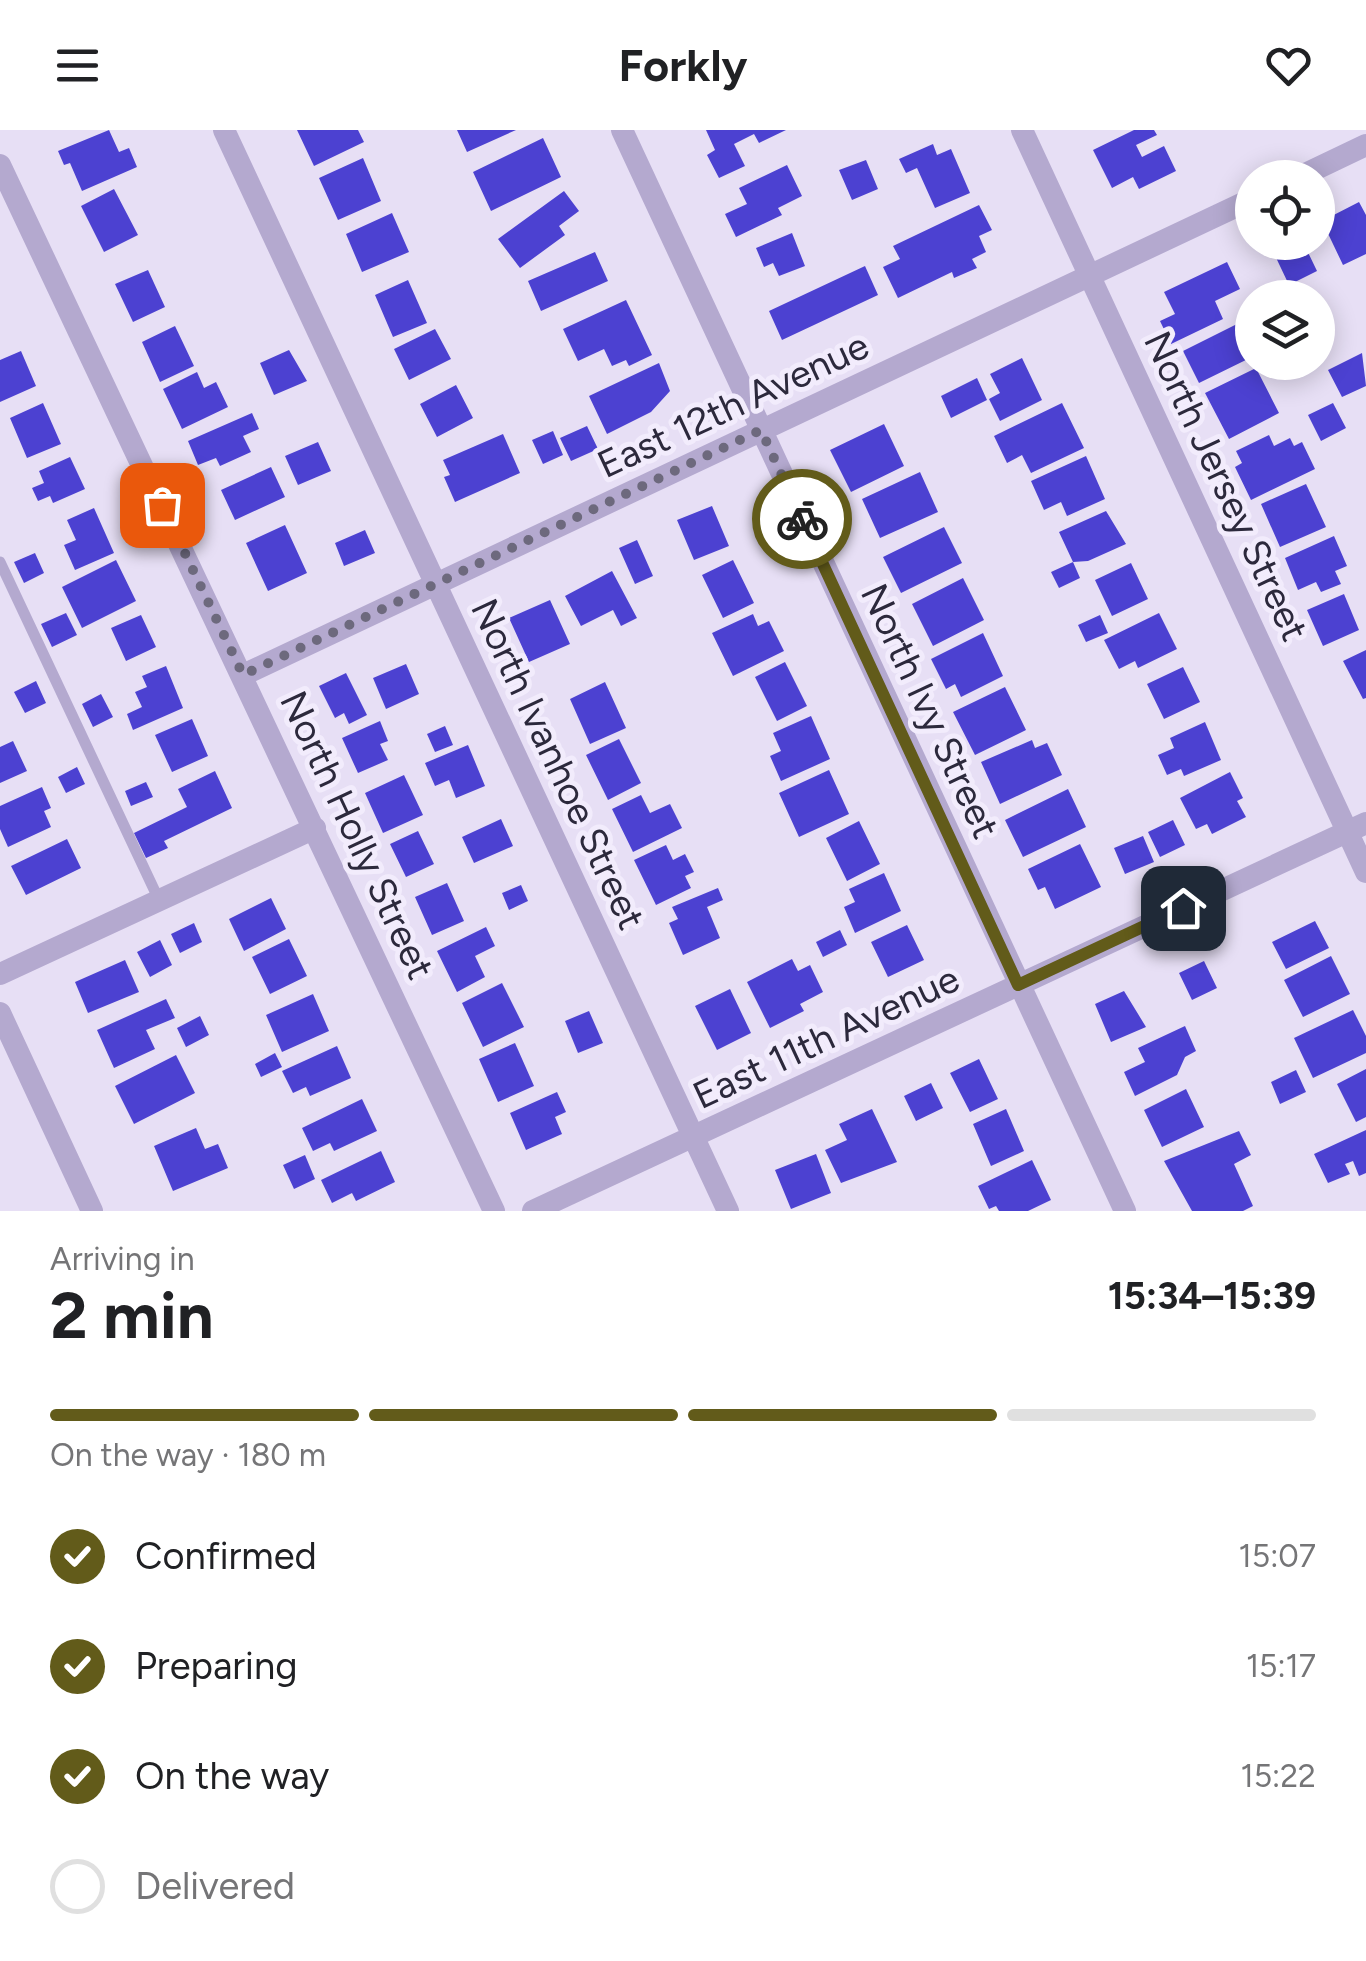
<!DOCTYPE html>
<meta charset="utf-8">
<style>
body{margin:0;font-family:Figtree,sans-serif;background:#f2f2f2;color:#202124;height:100vh;display:flex;flex-direction:column;font-size:38px;white-space:nowrap}
*{box-sizing:border-box;margin:0}
p{font-size:32px;color:#757577}
.icon{flex:none;width:55px;height:55px;fill:none;stroke:currentColor;stroke-width:2;stroke-linecap:round;stroke-linejoin:round}
.map{position:relative;height:1081px;overflow:hidden}
.panel{display:flex;flex-direction:column;background:#fff;flex:1}
.panel>*{flex:none}
.controls{position:absolute;left:1235px;top:30px;display:grid;gap:20px}
.controls a{display:grid;place-items:center;width:100px;height:100px;border-radius:50%;background:#fff;box-shadow:0 5px 25px #0003;font-size:50px}
.pin{position:absolute;display:grid;place-items:center;width:85px;height:85px;color:#fff;margin:-42px;border-radius:20px;box-shadow:0 5px 15px #0006}
.courier{position:absolute;display:grid;place-items:center;width:100px;height:100px;margin:-50px;border:8px solid #625b1a;border-radius:50%;background:#fff;color:#222;box-shadow:0 2px 12px #0007}
.headline em{font-style:normal;font-weight:700}
.headline div{display:flex;flex-direction:column-reverse}
.headline{display:flex;align-items:center;justify-content:space-between;height:170px;padding:0 50px}
h1{font-size:65px;font-weight:700;line-height:75px}
.bar{display:grid;grid-template-columns:repeat(4,1fr);gap:15px 10px;align-content:center;height:120px;padding:0 50px}
.bar i{height:12px;border-radius:8px;background:#e0e0e0}
.bar .current{background:#625b1a}
.bar p{grid-column:span 4}
ol{padding:0 50px;list-style:none}
li{display:flex;align-items:center;gap:30px;height:110px}
li p{margin-inline-start:auto}
li .icon{padding:10px;border-radius:50%;background:#625b1a;color:#fff;stroke-width:4}
li:last-child{color:#757577}
li i{width:55px;height:55px;border:5px solid #e0e0e0;border-radius:50%}
header{display:flex;justify-content:space-between;align-items:center;height:130px;padding:0 50px;background:#fff;font-size:45px;font-weight:700}
.map>svg:first-child{display:block}
</style>
<header><svg class="icon" aria-label="menu" viewBox="0 0 24 24"><path d="M4 6h16M4 12h16M4 18h16"/></svg>Forkly<svg class="icon" aria-label="heart" viewBox="0 0 24 24"><path d="M12 20l-8-8c-3-5 5-10 8-4 3-6 11-1 8 4z"/></svg></header>
<div class="map">
<svg width="1366" height="1081" viewBox="0 0 1366 1081">
<rect width="100%" height="100%" fill="#e7dff5"/>
<path fill="#4c41d1" d="M109,0l10,22 10,-4 8,19 -55,24 -12,-28 -6,2 -6,-14z
M297,0h61l6,12 -50,24z
M457,0h59l-49,22z
M706,0h80l-27,13 -5,-9 -20,10 11,22 -26,12 -12,-23 8,-5z
M1134,0h20l3,5 -21,10 6,12 22,-11 12,25 -37,18 -6,-12 -21,11 -19,-38z
M543,8l18,39 -70,34 -18,-39z
M933,14l4,11 14,-6 19,44 -35,15 -18,-40 -11,5 -7,-14z
M363,28l18,43 -43,19 -19,-42z
M866,30l12,29 -26,11 -13,-30z
M787,35l15,31 -24,12 4,7 -46,22 -11,-23 22,-10 -8,-16z
M114,59l24,46 -34,17 -23,-46z
M564,61l15,20 -20,15 6,9 -45,33 -22,-29z
M1359,72l7,13v39l-23,11 -21,-44z
M979,75l13,25 -13,6 7,16 -14,7 5,9 -23,10 -2,-6 -54,26 -15,-31 17,-8 -7,-13z
M392,83l17,39 -47,20 -16,-38z
M792,103l13,33 -26,10 -6,-13 -9,4 -8,-19z
M1274,112h29l14,29 -28,14 -19,-40z
M595,122l13,29 -67,30 -13,-30z
M1227,132l13,27 -25,12 8,18 -52,25 -11,-23 15,-7 -11,-22z
M865,136l13,29 -96,45 -13,-29z
M148,140l17,37 -32,15 -18,-38z
M408,150l19,43 -34,14 -18,-42z
M626,170l26,55 -23,11 -3,-6 -14,6 -8,-17 -26,12 -15,-32z
M1245,190l7,15v22l-53,26 -16,-32z
M175,196l19,40 -34,16 -18,-40z
M435,199l16,30 -42,21 -15,-31z
M289,220l18,31 -33,14 -14,-32z
M21,221l15,35 -36,16v-42z
M1362,223l4,33 -24,11 -14,-27z
M1022,228l20,42 -42,21 -11,-22 11,-6 -10,-19z
M659,233l11,28 -19,21 -44,22 -18,-38z
M1256,238l23,45 -50,26 -24,-46z
M197,242l7,16 12,-6 12,25 -46,22 -19,-40z
M977,248l10,22 -36,18 -10,-22z
M456,255l17,33 -36,19 -17,-33z
M43,273l18,41 -34,14 -17,-40z
M1062,273l22,45 -53,25 -9,-18 -15,8 -13,-27z
M1333,273l13,25 -25,13 -13,-26z
M252,283l7,16 -16,7 8,16 -31,14 -4,-8 -18,7 -10,-24z
M884,294l20,42 -53,26 -21,-42z
M587,296l11,23 -27,12 -11,-23z
M553,301l10,24 -20,9 -11,-24z
M503,304l17,39 -65,29 -11,-25 6,-2 -7,-15z
M1269,305l5,11 16,-8 4,8 8,-4 13,27 -64,31 -16,-33 7,-4 -6,-12z
M318,312l13,29 -33,14 -13,-29z
M1086,326l19,43 -38,17 -6,-14 -17,8 -13,-29z
M70,327l15,32 -32,14 -3,-7 -12,5 -6,-13 12,-5 -5,-12z
M271,337l14,30 -50,23 -14,-30z
M920,342l18,40 -58,26 -18,-39z
M1306,354l20,43 -46,20 -19,-43z
M712,376l17,40 -35,14 -17,-40z
M94,378l20,45 -39,17 -11,-25 12,-5 -9,-20z
M1106,381l20,33 -38,17 -15,1 -14,-30z
M285,395l22,48 -39,18 -22,-48z
M944,397l18,36 -61,30 -18,-36z
M365,400l10,23 -31,13 -9,-23z
M1334,406l13,30 -12,5 6,13 -20,8 -5,-10 -18,8 -13,-32z
M637,410l16,36 -18,8 -16,-36z
M35,423l9,20 -20,10 -10,-21z
M116,430l20,41 -54,27 -20,-41z
M733,430l21,43 -31,15 -21,-43z
M1073,432l7,16 -21,10 -8,-16z
M1131,433l17,36 -36,17 -17,-36z
M612,441l25,47 -16,8 -8,-16 -32,16 -16,-30z
M963,448l21,42 -51,26 -21,-42z
M1344,464l15,36 -36,16 -16,-36z
M550,470l20,44 -41,18 -20,-44z
M66,483l11,22 -25,12 -11,-23z
M1159,483l18,36 -39,19 -3,-7 -16,8 -15,-29z
M753,484l5,12 11,-5 15,30 -51,25 -21,-43z
M141,485l15,32 -30,14 -15,-33z
M1100,485l8,18 -22,9 -8,-17z
M983,503l20,43 -42,21 -6,-13 -9,5 -15,-30z
M1366,520v48l-3,1 -20,-38z
M785,532l22,44 -30,15 -22,-44z
M406,534l13,30 -33,15 -13,-31z
M166,536l17,42 -50,22 -6,-16 15,-7 -7,-15 12,-5 -5,-11z
M1183,537l17,35 -36,17 -17,-35z
M346,543l21,42 -18,9 -5,-11 -9,5 -16,-32z
M36,551l10,22 -21,10 -11,-21z
M605,552l21,46 -36,16 -20,-45z
M1005,557l21,43 -51,25 -22,-43z
M101,564l12,23 -20,10 -11,-23z
M811,586l19,43 -49,22 -11,-25 11,-5 -8,-18z
M192,589l16,37 -36,16 -17,-37z
M380,591l8,20 -8,3 8,16 -30,13 -16,-35z
M1205,592l16,38 -37,16 -3,-7 -14,6 -9,-20 16,-7 -4,-10z
M445,596l8,19 -18,7 -8,-18z
M619,609l22,44 -33,17 -22,-45z
M1032,610l3,8 12,-5 15,32 -62,29 -19,-42z
M13,611l14,30 -27,12v-36z
M468,615l17,41 -29,12 -7,-18 -14,6 -10,-23z
M77,637l8,17 -19,9 -8,-16z
M829,640l20,44 -50,23 -20,-44z
M215,641l17,37 -68,33 4,7 -22,10 -12,-25 53,-26 -9,-18z
M1230,642l13,26 -6,3 9,16 -34,17 -5,-10 -11,5 -16,-31z
M404,645l19,40 -40,18 -18,-40z
M146,652l7,15 -22,9 -6,-15z
M42,657l9,21 -7,3 7,16 -43,20 -8,-18v-23z
M1068,659l18,38 -63,30 -18,-37z
M641,665l9,18 20,-9 12,24 -49,24 -21,-43z
M501,689l12,27 -39,17 -12,-26z
M1173,690l12,25 -25,12 -12,-25z
M859,691l21,43 -33,17 -21,-43z
M418,701l16,33 -28,13 -16,-33z
M1143,706l11,26 -29,12 -11,-26z
M67,709l14,29 -55,27 -15,-29z
M1080,714l21,43 -46,22 -10,-22 -7,3 -10,-21z
M666,715l7,15 12,-6 9,18 -9,4 6,12 -35,17 -22,-45z
M884,743l17,38 -46,22 -11,-26 11,-5 -6,-13z
M447,753l17,38 -32,14 -17,-38z
M521,755l7,16 -19,9 -7,-17z
M718,758l5,12 -16,7 13,31 -37,17 -14,-32 9,-4 -6,-12z
M271,768l15,31 -42,22 -15,-32z
M1315,791l14,27 -43,21 -14,-27z
M194,793l8,19 -22,11 -9,-19z
M907,795l17,35 -36,17 -17,-35z
M486,797l9,19 -20,10 10,21 -28,15 -20,-41z
M840,800l7,15 -24,12 -7,-15z
M289,809l18,37 -37,18 -18,-37z
M160,810l12,25 -22,12 -13,-25z
M1331,826l19,38 -47,23 -19,-37z
M792,829l6,12 12,-6 13,27 -23,12 4,7 -34,17 -23,-46z
M125,830l14,32 -51,21 -13,-31z
M1204,831l13,27 -25,12 -13,-27z
M502,853l22,44 -41,20 -21,-44z
M730,859l21,44 -34,17 -22,-44z
M1124,861l22,36 -35,15 -16,-38z
M313,864l16,37 -47,21 -16,-37z
M166,869l9,19 -29,12 9,19 -41,19 -17,-38z
M1353,880l13,26v17l-53,25 -19,-40z
M589,881l14,32 -25,10 -13,-32z
M200,886l9,19 -23,12 -9,-19z
M1185,896l11,25 -11,6 -8,18 -42,21 -11,-24 21,-10 -7,-14z
M515,913l19,43 -36,16 -19,-43z
M337,916l14,32 -41,18 -4,-9 -13,6 -11,-22z
M275,923l7,14 -21,10 -6,-13z
M176,925l19,38 -61,31 -19,-38z
M979,929l19,40 -28,13 -20,-39z
M1366,939v48l-10,5 -19,-38z
M1296,940l10,22 -26,12 -9,-22z
M931,953l12,25 -27,13 -12,-25z
M1186,959l18,38 -42,20 -18,-37z
M557,962l9,20 -11,5 7,17 -36,16 -16,-37z
M362,969l15,32 -43,20 -4,-8 -17,8 -11,-23z
M872,979l25,53 -56,21 -16,-33 22,-10 -8,-16z
M1006,979l18,42 -33,15 -18,-42z
M196,998l9,21 13,-5 10,24 -55,23 -19,-45z
M1366,1000v43l-7,3 -6,-15 -8,3 5,10 -22,9 -14,-29z
M1239,1001l12,24 -17,9 19,42 -10,5h-51l-28,-50z
M381,1021l14,31 -39,19 -4,-8 -20,10 -11,-23z
M816,1024l15,39 -40,16 -16,-39z
M305,1025l10,24 -21,10 -11,-24z
M1032,1030l19,40 -23,11h-29l-3,-5 -7,3 -11,-23z"/>
<g fill="none" stroke-linecap="round" stroke-linejoin="round">
<path stroke="#b4a9cf" stroke-width="11" d="M0,432l159,338"/>
<path stroke="#b4a9cf" stroke-width="22" d="M224,0l504,1081
M622,0l503,1081
M1022,0l344,742
M0,35l494,1046
M1297,48l69,-33
M243,545l1009,-476
M0,844l315,-146
M0,883l92,198
M533,1081l833,-388"/>
</g>
<g fill="none" stroke-linecap="round" stroke-linejoin="round">
<path stroke="#6d697d" stroke-width="10" stroke-dasharray="0 18" d="M162,375l81,170 518,-245 41,89"/>
<path stroke="#625b1a" stroke-width="12" d="M802,389l216,466 165,-77"/>
</g>
<g text-anchor="middle" stroke-width="10" stroke-linejoin="round" paint-order="stroke">
<g font-size="38" fill="#2c293c" stroke="#f2ecfc">
<text transform="translate(733 275) rotate(-25)" y="13">East 12th Avenue</text>
<text transform="translate(1226 356) rotate(65)" y="13">North Jersey Street</text>
<text transform="translate(930 581) rotate(65)" y="13">North Ivy Street</text>
<text transform="translate(558 634) rotate(65)" y="13">North Ivanhoe Street</text>
<text transform="translate(357 705) rotate(65)" y="13">North Holly Street</text>
<text transform="translate(826 907) rotate(-25)" y="13">East 11th Avenue</text>
</g>
</g>
</svg>
<div class="controls">
<a><svg class="icon" aria-label="locate" viewBox="0 0 24 24"><circle cx="12" cy="12" r="6"/><path d="M12 2v4M12 18v4M2 12h4M18 12h4"/></svg></a>
<a><svg class="icon" aria-label="layers" viewBox="0 0 24 24"><path d="M12 4l9 5-9 5-9-5zM3 14l9 5 9-5"/></svg></a>
</div>
<div class="pin" style="left:162px;top:375px;background:#ea580c"><svg class="icon" aria-label="bag" viewBox="0 0 24 24"><path d="M5 8h14l-1 12H6zM9 8a3 3 0 0 1 6 0"/></svg></div>
<div class="pin" style="left:1183px;top:778px;background:#1f2937"><svg class="icon" aria-label="home" viewBox="0 0 24 24"><path d="M3 11l9-7 9 7M6 9v11h12V9"/></svg></div>
<div class="courier" style="left:802px;top:389px"><svg class="icon" aria-label="bike" viewBox="0 0 24 24"><circle cx="6" cy="16" r="4"/><circle cx="18" cy="16" r="4"/><path d="M6 16l4-8h5l3 8M10 8l3 8H6M13 5h3"/></svg></div>
</div>
<section class="panel">
<div class="headline"><div><h1>2 min</h1><p>Arriving in</p></div><em>15:34–15:39</em></div>
<div class="bar"><i class="current"></i><i class="current"></i><i class="current"></i><i></i><p>On the way · 180 m</p></div>
<ol>
<li><svg class="icon" aria-label="check" viewBox="0 0 24 24"><path d="M5 12l5 5 9-10"/></svg>Confirmed<p>15:07</p></li>
<li><svg class="icon" aria-label="check" viewBox="0 0 24 24"><path d="M5 12l5 5 9-10"/></svg>Preparing<p>15:17</p></li>
<li><svg class="icon" aria-label="check" viewBox="0 0 24 24"><path d="M5 12l5 5 9-10"/></svg>On the way<p>15:22</p></li>
<li><i></i>Delivered</li>
</ol>
</section>
